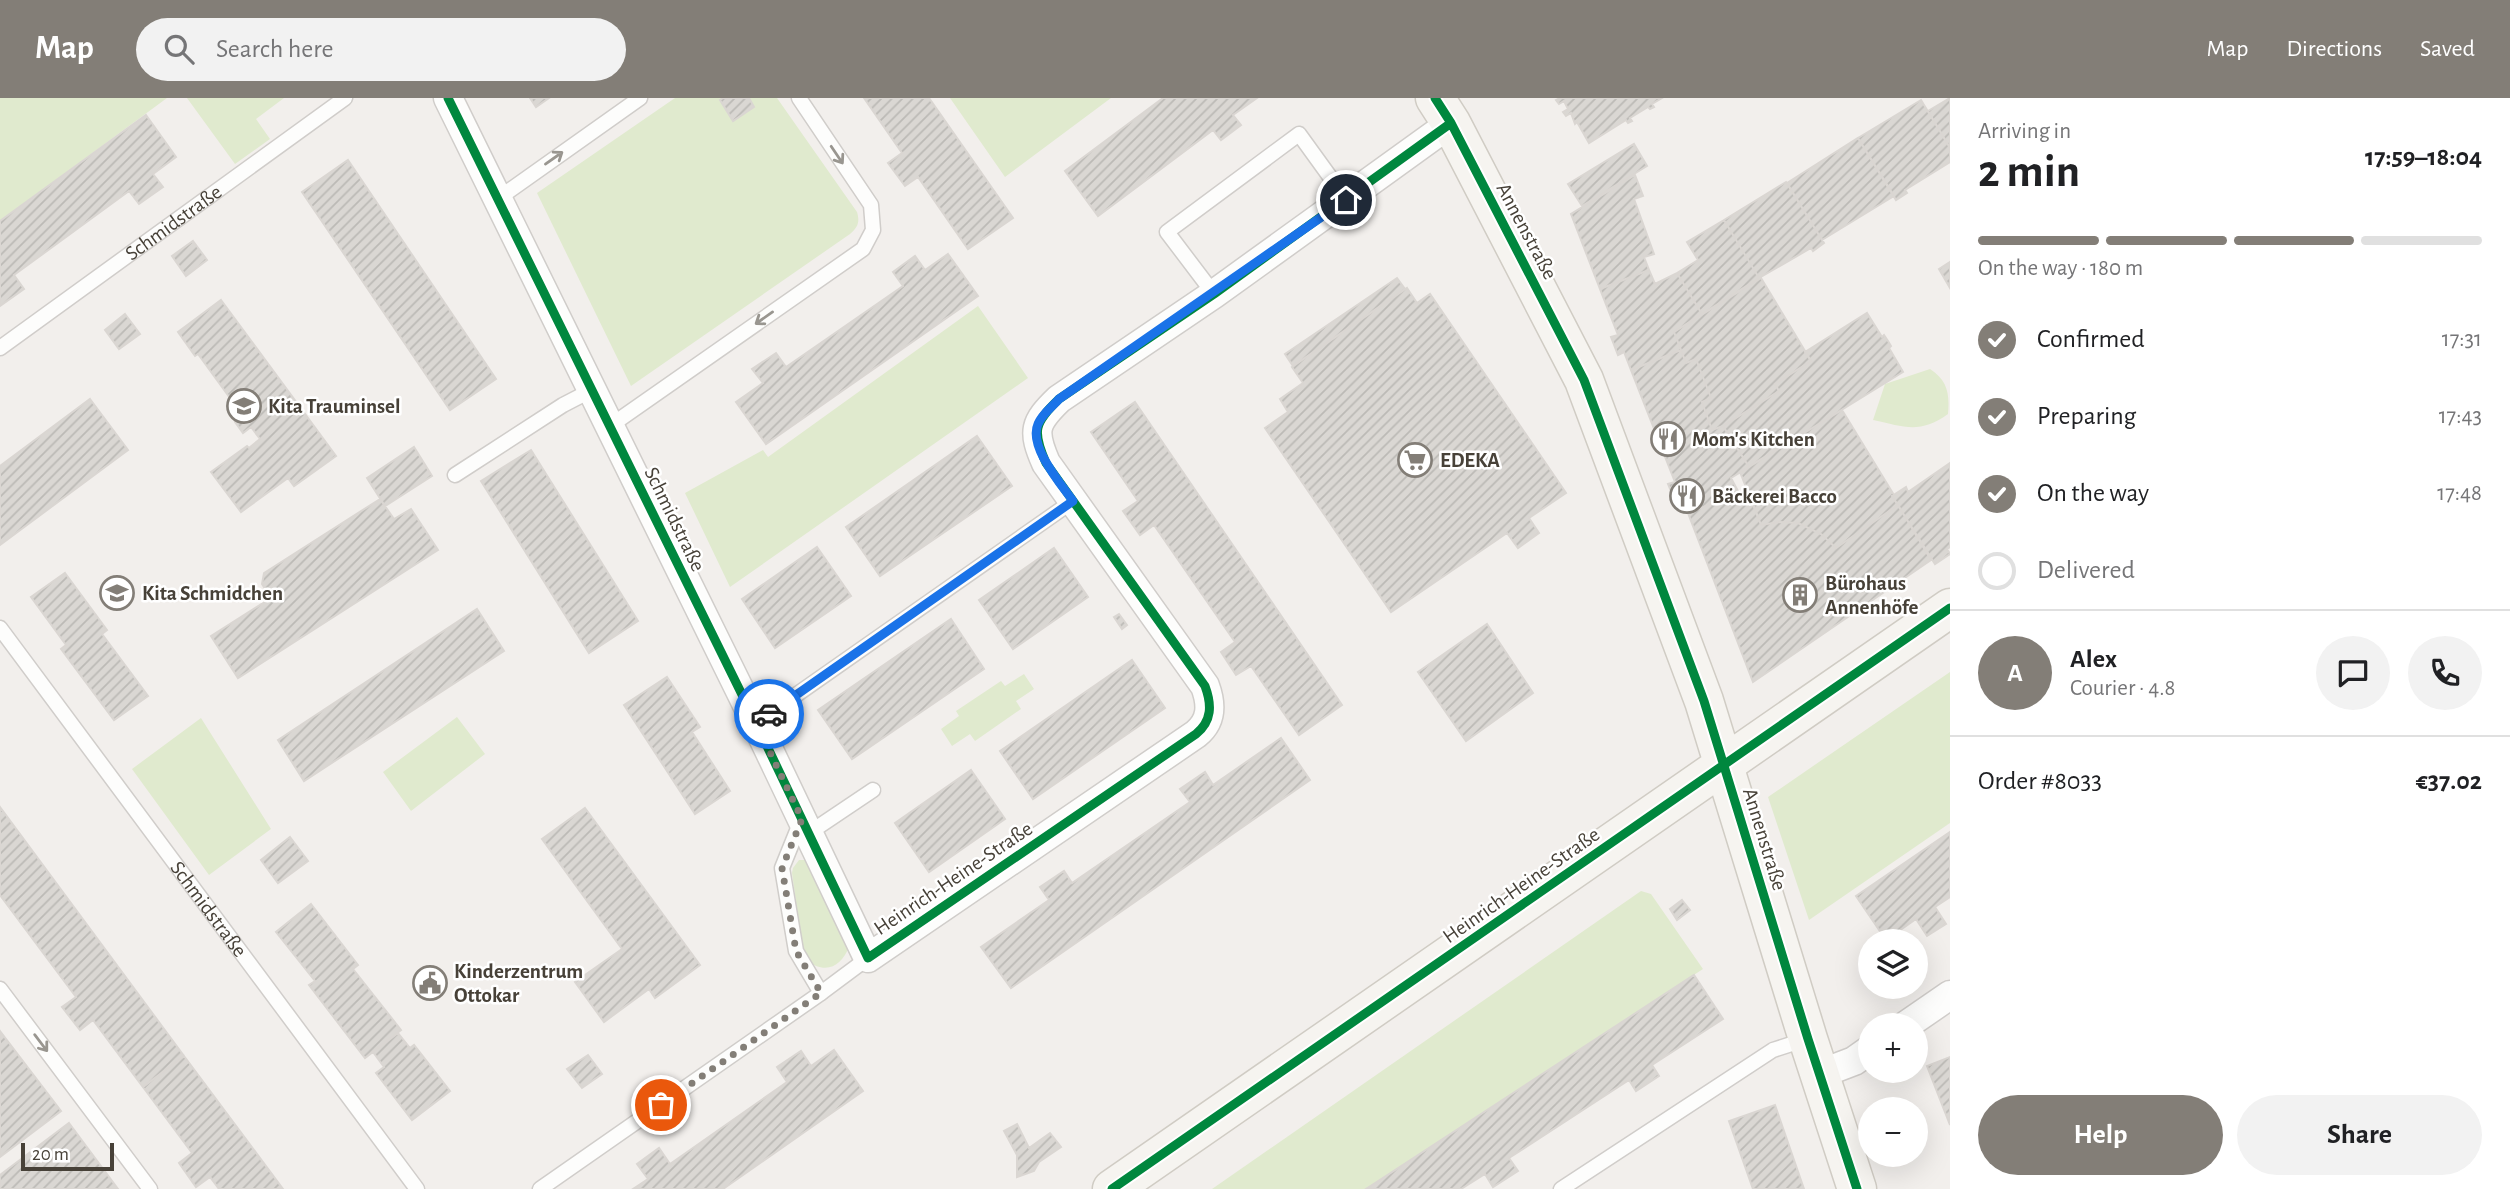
<!DOCTYPE html>
<meta charset="utf-8">
<style>
body{margin:0;font-family:"Alegreya Sans",sans-serif;background:#f2f2f2;color:#202124;height:100vh;display:flex;flex-direction:column;font-size:26px;white-space:nowrap}
*{box-sizing:border-box;margin:0}
p{font-size:23px;color:#757577}
.icon{flex:none;width:38px;height:38px;fill:none;stroke:currentColor;stroke-width:2;stroke-linecap:round;stroke-linejoin:round}
.map{position:relative;flex:1;overflow:hidden}
.sheet{display:flex;flex-direction:column;background:#fff;width:560px}
.sheet>*{flex:none}
.buttons{position:absolute;left:1858px;top:831px;display:grid;gap:14px}
.buttons a{display:grid;place-items:center;width:70px;height:70px;border-radius:50%;background:#fff;box-shadow:0 7px 28px #0002;font-size:35px}
.scale{position:absolute;left:21px;bottom:18px;width:93px;box-sizing:border-box;padding-left:7px;border:4px solid #474138;border-top:0;font-size:19px;line-height:24px;white-space:nowrap;color:#474138;-webkit-text-stroke:5px #fff;paint-order:stroke}
.pin{position:absolute;display:grid;place-items:center;width:60px;height:60px;color:#fff;margin:-30px;border:4px solid #fff;border-radius:50%;box-shadow:0 2px 7px #0007}
.courier{position:absolute;display:grid;place-items:center;width:70px;height:70px;margin:-35px;border:5px solid #1a73e8;border-radius:50%;background:#fff;color:#222;box-shadow:0 2px 9px #0007}
.summary em{font-style:normal;font-weight:700}
.summary div{display:flex;flex-direction:column-reverse}
.summary{display:flex;align-items:center;justify-content:space-between;height:119px;padding:0 28px}
h1{font-size:46px;font-weight:700;line-height:52px}
.bar{display:grid;grid-template-columns:repeat(4,1fr);gap:10px 7px;align-content:center;height:84px;padding:0 28px}
.bar i{height:9px;border-radius:5px;background:#e0e0e0}
.bar .selected{background:#837e77}
.bar p{grid-column:span 4}
.line{display:flex;align-items:center;gap:18px;padding:0 28px;border-top:2px solid #e0e0e0}
.line div{flex:1}
.round{display:grid;place-items:center;flex:none;width:74px;height:74px;border-radius:37px;background:#f2f2f2}
ol{padding:0 28px;list-style:none}
li{display:flex;align-items:center;gap:21px;height:77px}
li p{margin-inline-start:auto}
li .icon{padding:7px;border-radius:50%;background:#837e77;color:#fff;stroke-width:4}
li:last-child{color:#757577}
li i{width:38px;height:38px;border:4px solid #e0e0e0;border-radius:50%}
.action{display:flex;gap:14px;margin-top:auto;padding:14px 28px}
.action a{flex:1;height:80px;border-radius:42px;background:#837e77;color:#fff;font-size:28px;font-weight:700;line-height:80px;text-align:center}
.action a+a{background:#f2f2f2;color:#202124}
header{display:flex;align-items:center;gap:42px;box-sizing:border-box;height:98px;padding:0 35px;background:#837e77;color:#fff}
header strong{font-size:33px}
nav{display:flex;gap:38px;margin-inline-start:auto;font-size:24px}
.search{width:490px;height:63px;background:#f2f2f2;display:flex;align-items:center;gap:18px;box-sizing:border-box;padding:0 24px;border-radius:38px;color:#757577;font-size:26px}
main{display:flex;flex:1;min-height:0}
.map>svg:first-child{display:block}
</style>
<header>
<strong>Map</strong>
<div class="search"><svg class="icon" aria-label="search" viewBox="0 0 24 24"><circle cx="10" cy="10" r="6"/><path d="M15 15l6 6"/></svg>Search here</div>
<nav><a>Map</a><a>Directions</a><a>Saved</a></nav>
</header>
<main>
<div class="map">
<svg width="1950" height="1091" viewBox="0 0 1950 1091">
<defs>
<pattern id="building-hatch" width="6" height="6" patternUnits="userSpaceOnUse" patternTransform="scale(1.75)"><rect width="6" height="6" fill="#dad7d3"/><path d="M-1 1l2-2M0 6l6-6M5 7l2-2" fill="none" stroke="#bcbab6"/></pattern>
</defs>
<rect width="100%" height="100%" fill="#f2efec"/>
<path fill="#e0eace" d="M0,0h167l-167,123z
M187,0h97l-28,21 14,20 -35,25z
M675,0h102l80,114c3,10 1,15 -7,22l-219,152 -94,-193z
M950,0h161l-106,79z
M978,208l50,72 -298,209 -45,-94 78,-43 5,7z
M1930,271c17,11 20,24 18,45 -28,20 -43,13 -75,6l12,-36z
M1950,574v151l-141,97 -41,-123z
M1024,576l10,15 -18,12 5,8 -46,32 -5,-7 -18,12 -11,-17 18,-13 -3,-5 45,-30 4,5z
M457,619l28,37 -74,57 -28,-39z
M201,620l70,111 -62,46 -77,-106z
M799,762h7l43,87c-6,15 -17,25 -33,19l-5,-3 -9,-17 -10,-73 1,-5z
M1641,793l10,3 52,75 -337,220h-154z"/>
<path fill="url(#building-hatch)" stroke="#dad6d2" stroke-width="2" d="M530,0h19l-13,9z
M723,0h26l5,9 -21,14 -13,-21z
M864,0h65l84,120 -45,31 -50,-72 -13,9 -17,-23 14,-10z
M1163,0h94l-24,17 8,10 -20,15 -8,-10 -115,86 -33,-45z
M1560,0h102l-10,6 2,3 -4,2 -2,-2 -18,11 2,3 -4,2 -2,-3 -37,23 -12,-21 -2,2 -4,-11 -5,3 -3,-4 5,-3 -4,-8 -5,3 -3,-4z
M1950,0v50l-22,-37z
M1921,2l29,48v14l-45,28 2,3 -11,7 -38,-62z
M146,17l30,42 -23,17 10,13 -24,17 -10,-13 -115,84 10,14 -24,17v-85z
M1858,40l36,58 -72,44 -35,-57z
M1634,46l13,22 -65,40 -14,-22z
M348,62l148,219 -46,31 -148,-218z
M1635,77l8,21 -9,3 20,55 -10,3 5,13 -49,19 -29,-75z
M1786,84l38,61 -11,8 -2,-3 -52,30 -35,-58z
M1724,122l35,58 -57,36 -25,-41 21,-13 -11,-18z
M193,143l14,19 -21,16 -14,-20z
M948,156l30,42 -212,148 -30,-42 27,-19 -11,-14 24,-16 10,14 117,-81 -10,-14 22,-16 10,14z
M1950,164v26l-11,-19z
M1649,172l6,14 22,-11 25,41 -28,18 7,18 -50,20 -7,-18 -6,3 -7,-18 7,-2 -18,-46z
M1397,180l8,11 -112,77 -8,-12z
M1761,180l50,83 -36,23 4,7 -56,35 -11,4 -10,-28 9,-4 -15,-39 -10,4 -12,-31z
M1407,190l10,15 13,-9 136,199 -37,25 10,15 -21,15 -11,-15 -116,79 -126,-184 23,-16 -8,-13 23,-16 -11,-16z
M221,202l115,156 -42,30 -6,-8 -47,34 -30,-40 36,-26 2,2 11,-9 -9,-12 -8,6 -8,-11 8,-6 -45,-62 -3,2 -17,-24z
M1867,215l15,24 2,-2 4,6 3,5 -2,2 14,24 -154,95 -26,-41 56,-35 -4,-7 36,-23 -6,-9z
M125,216l15,20 -21,15 -14,-19z
M1681,252l5,13 10,-4 15,39 -9,4 10,28 11,-4 26,41 -18,11 8,15 -51,20 -6,-14 -7,2 -7,-17 7,-2 -4,-10 -40,-102z
M90,301l38,51 -128,95v-79z
M1135,304l207,303 -43,30 -48,-69 -15,9 -15,-23 14,-10 -81,-117 -14,10 -17,-24 15,-10 -47,-69z
M1842,312l52,85 -2,1 6,9 -62,43 -15,-14 -23,-11 -19,-1 -18,3 -21,-53z
M977,338l35,50 -132,90 -34,-49z
M414,349l18,29 -47,30 -18,-28z
M531,352l107,171 -49,32 -108,-172z
M1950,365v84l-3,2 3,5 -15,10 -43,-68 14,-9 2,5z
M1748,392l13,35 18,-3 19,1 23,11 15,14 62,-43 33,55 -178,122 -65,-169z
M380,401l14,20 17,-10 27,41 -200,128 -27,-42 60,-38 -9,-14 2,-11z
M817,449l34,49 -76,52 -33,-49z
M1054,450l34,49 -75,52 -34,-49z
M65,475l42,57 -5,4 46,62 -34,24 -53,-71 5,-4 -35,-48z
M477,511l27,42 -200,130 -26,-41z
M1119,516l8,11 -5,4 -8,-12z
M951,521l33,50 -132,90 -34,-49z
M1487,526l46,69 -67,48 -48,-69z
M1132,562l33,48 -132,91 -33,-48z
M667,579l33,50 -8,5 38,59 -35,23 -71,-109z
M1281,640l29,42 -299,208 -30,-41 68,-47 -9,-13 24,-16 8,12 118,-81 -10,-13 25,-17 8,13z
M971,672l34,49 -76,53 -34,-49z
M0,709l184,249 -41,31 -50,-67 -13,10 -18,-23 14,-10 -76,-102z
M585,710l115,157 -45,33 -6,-9 -45,33 -29,-40 47,-33 -80,-110z
M1950,734v65l-15,10 11,17 -19,12 -11,-17 -30,21 -30,-44z
M290,739l18,24 -30,22 -17,-23z
M1682,802l8,10 -13,10 -7,-11z
M311,806l47,61 -5,4 48,61 -36,28 -56,-73 6,-4 -39,-49z
M1694,877l29,44 -71,46 7,11 -23,15 -7,-11 -120,78 9,13 -25,16 -8,-13 -24,15h-95z
M0,933l61,80 -61,46z
M398,935l12,15 4,-3 36,46 -38,29 -36,-47 8,-6 -11,-15z
M834,952l29,41 -140,98h-90l15,-10 -11,-15 22,-16 11,16 117,-82 -10,-15 24,-16 10,15z
M588,957l14,19 -20,14 -15,-19z
M184,958l99,133h-64l-9,-12 -14,10 -17,-24 13,-10 -49,-66z
M1950,959v68l-23,-59z
M1775,1007l29,84h-51l-24,-68z
M69,1025l49,66h-118v-14z
M1017,1026l12,24 21,-15 11,14 -22,15 -5,9 -17,6v-22l-13,-24z"/>
<g fill="none" stroke-linecap="round" stroke-linejoin="round">
<g stroke="#d0cdca" stroke-width="17">
<g id="lane">
<path d="M499,100l141,-100"/>
<path d="M1214,196l-47,-62 132,-98 47,65"/>
<path id="s1" d="M0,250l345,-250"/>
<path d="M610,328l253,-177 10,-19 -2,-25 -72,-107"/>
<path d="M455,377l108,-70 29,-15"/>
<path id="s2" d="M0,530l417,561"/>
<path d="M756,625l317,-222"/>
<path d="M801,723l-19,47 14,83 25,42"/>
<path d="M809,735l64,-43"/>
<path d="M0,891l150,200"/>
<path d="M540,1091l281,-196 47,-35"/>
<path d="M1561,1091l212,-139 34,-11"/>
</g>
</g>
<g stroke="#d0cdca" stroke-width="31">
<path id="street" d="M448,0l308,625 112,235 328,-224c16,-13 16,-29 9,-48l-159,-223c-14,-32 -12,-40 13,-64l155,-105 237,-171
M1905,928l45,-31
M1820,976l34,-13 17,-12"/>
</g>
<g stroke="#d0ccc4" stroke-width="41">
<path id="secondary" d="M1435,0l16,25 133,257 120,321 104,338 49,150
M1112,1091l838,-581"/>
</g>
<use href="#lane" stroke="#fdfdfc" stroke-width="14"/>
<use href="#street" stroke="#fdfdfc" stroke-width="28"/>
<use href="#secondary" stroke="#f6f4f0" stroke-width="38"/>
<g stroke="#fff" stroke-width="13">
<path id="cycleway" d="M448,0l308,625 112,235 328,-224c16,-13 16,-29 9,-48l-159,-223c-14,-32 -12,-40 13,-64l155,-105 237,-171
M1435,0l16,25 133,257 120,321 104,338 49,150
M1112,1091l838,-581"/>
</g>
<use href="#cycleway" stroke="#00873e" stroke-width="9"/>
</g>
<defs><path id="oneway-shaft" d="M-6 0H5M1.5-3L5.5 0L1.5 3" fill="none" stroke-width="1.6" stroke-linecap="round" stroke-linejoin="round" transform="scale(1.75)"/></defs>
<g stroke="#999690">
<use href="#oneway-shaft" transform="translate(837 57) rotate(56)"/>
<use href="#oneway-shaft" transform="translate(554 60) rotate(-35)"/>
<use href="#oneway-shaft" transform="translate(764 220) rotate(145)"/>
<use href="#oneway-shaft" transform="translate(41 945) rotate(53)"/>
</g>
<g fill="none" stroke-linecap="round" stroke-linejoin="round">
<path stroke="#837e77" stroke-width="7" stroke-dasharray="0 12.6" d="M661,1007l160,-112 -25,-42 -14,-83 20,-49 -46,-96 13,-9"/>
<path stroke="#1a73e8" stroke-width="9" d="M769,616l304,-213c-12,-17 -45,-55 -35,-77 4,-10 14,-17 21,-25l287,-199"/>
</g>
<defs>
<g id="school-ring" transform="scale(1.75)"><circle r="9.5" fill="#fff" stroke="#837e77" stroke-width="1.5"/><path d="M0-5L7-2L0 1L-7-2ZM-4 1L0 2.5L4 1V4Q0 6-4 4Z" fill="#837e77"/></g>
<g id="restaurant-ring" transform="scale(1.75)"><circle r="9.5" fill="#fff" stroke="#837e77" stroke-width="1.5"/><path d="M-5-6h1v4h1v-4h1v4h1v-4h1v5L-1.5 .5V6h-2V.5L-5-1ZM5-6V6H3V1.5H1.5Q1.5-4 5-6Z" fill="#837e77"/></g>
<g id="supermarket-ring" transform="scale(1.75)"><circle r="9.5" fill="#fff" stroke="#837e77" stroke-width="1.5"/><path d="M-6-5.5h2.5l.6 2H6L4.5 2H-2.5L-4.4-4H-6ZM-1.5 3.2a1.3 1.3 0 1 0 .1 0ZM3 3.2a1.3 1.3 0 1 0 .1 0Z" fill="#837e77"/></g>
<g id="building-ring" transform="scale(1.75)"><circle r="9.5" fill="#fff" stroke="#837e77" stroke-width="1.5"/><path d="M-4-6H4V6H1V3H-1V6H-4ZM-2.5-4.3h1.7v1.8h-1.7ZM.8-4.3h1.7v1.8H.8ZM-2.5-1h1.7V.8h-1.7ZM.8-1h1.7V.8H.8Z" fill="#837e77"/></g>
<g id="civic-ring" transform="scale(1.75)"><circle r="9.5" fill="#fff" stroke="#837e77" stroke-width="1.5"/><path d="M-.6-6.5H3V-4.5H.6V-3L4-1V1h2V6H-6V1h2V-1L-.6-3ZM-1.2 2.5V6h2.4V2.5Z" fill="#837e77"/></g>
</defs>
<g fill-rule="evenodd">
<use href="#school-ring" x="244" y="308"/>
<use href="#restaurant-ring" x="1668" y="341"/>
<use href="#supermarket-ring" x="1415" y="362"/>
<use href="#restaurant-ring" x="1687" y="398"/>
<use href="#school-ring" x="117" y="495"/>
<use href="#building-ring" x="1800" y="497"/>
<use href="#civic-ring" x="430" y="885"/>
</g>
<g text-anchor="middle" stroke-width="5" stroke-linejoin="round" paint-order="stroke">
<g font-size="21" fill="#474138" stroke="#fff">
<text dy="7" stroke="none"><textPath href="#s1" startOffset="214">Schmidstraße</textPath></text>
<text transform="translate(1527 133) rotate(62)" y="7">Annenstraße</text>
<text transform="translate(675 421) rotate(64)" y="7">Schmidstraße</text>
<text transform="translate(1765 741) rotate(73)" y="7">Annenstraße</text>
<text transform="translate(953 780) rotate(-34)" y="7">Heinrich-Heine-Straße</text>
<text transform="translate(1521 787) rotate(-35)" y="7">Heinrich-Heine-Straße</text>
<text dy="7" stroke="none"><textPath href="#s2" startOffset="350">Schmidstraße</textPath></text>
</g>
<g font-size="21" font-weight="bold" fill="#474138" stroke="#fff" text-anchor="start">
<text x="268" y="315">Kita Trauminsel</text>
<text x="1692" y="348">Mom's Kitchen</text>
<text x="1440" y="369">EDEKA</text>
<text x="1712" y="405">Bäckerei Bacco</text>
<text x="1825" y="492">Bürohaus<tspan x="1825" dy="24">Annenhöfe</tspan></text>
<text x="142" y="502">Kita Schmidchen</text>
<text x="454" y="880">Kinderzentrum<tspan x="454" dy="24">Ottokar</tspan></text>
</g>
</g>
</svg>
<div class="buttons">
<a><svg class="icon" aria-label="layers" viewBox="0 0 24 24"><path d="M12 4l9 5-9 5-9-5zM3 14l9 5 9-5"/></svg></a>
<a>+</a>
<a>−</a>
</div>
<div class="scale">20 m</div>
<div class="pin" style="left:661px;top:1007px;background:#ea580c"><svg class="icon" aria-label="bag" viewBox="0 0 24 24"><path d="M5 8h14l-1 12H6zM9 8a3 3 0 0 1 6 0"/></svg></div>
<div class="pin" style="left:1346px;top:102px;background:#1f2937"><svg class="icon" aria-label="home" viewBox="0 0 24 24"><path d="M3 11l9-7 9 7M6 9v11h12V9"/></svg></div>
<div class="courier" style="left:769px;top:616px"><svg class="icon" aria-label="car" viewBox="0 0 24 24"><path d="M5 17H2v-5l4-1 3-4h7l3 4 3 1v5h-3M9 17h6M6 11h13"/><circle cx="7" cy="17" r="2"/><circle cx="17" cy="17" r="2"/></svg></div>
</div>
<section class="sheet">
<div class="summary"><div><h1>2 min</h1><p>Arriving in</p></div><em>17:59–18:04</em></div>
<div class="bar"><i class="selected"></i><i class="selected"></i><i class="selected"></i><i></i><p>On the way · 180 m</p></div>
<ol>
<li><svg class="icon" aria-label="check" viewBox="0 0 24 24"><path d="M5 12l5 5 9-10"/></svg>Confirmed<p>17:31</p></li>
<li><svg class="icon" aria-label="check" viewBox="0 0 24 24"><path d="M5 12l5 5 9-10"/></svg>Preparing<p>17:43</p></li>
<li><svg class="icon" aria-label="check" viewBox="0 0 24 24"><path d="M5 12l5 5 9-10"/></svg>On the way<p>17:48</p></li>
<li><i></i>Delivered</li>
</ol>
<div class="line" style="height:126px"><b class="round" style="background:#837e77;color:#fff">A</b><div><b>Alex</b><p>Courier · 4.8</p></div><a class="round"><svg class="icon" aria-label="chat" viewBox="0 0 24 24"><path d="M4 5h16v11H9l-5 4z"/></svg></a><a class="round"><svg class="icon" aria-label="phone" viewBox="0 0 24 24"><path d="M5 4h4l2 5-3 2q2 4 5 5l2-3 5 2v4C11 20 4 13 5 4z"/></svg></a></div>
<div class="line" style="height:91px"><div>Order #8033</div><b>€37.02</b></div>
<div class="action"><a>Help</a><a>Share</a></div>
</section>
</main>
